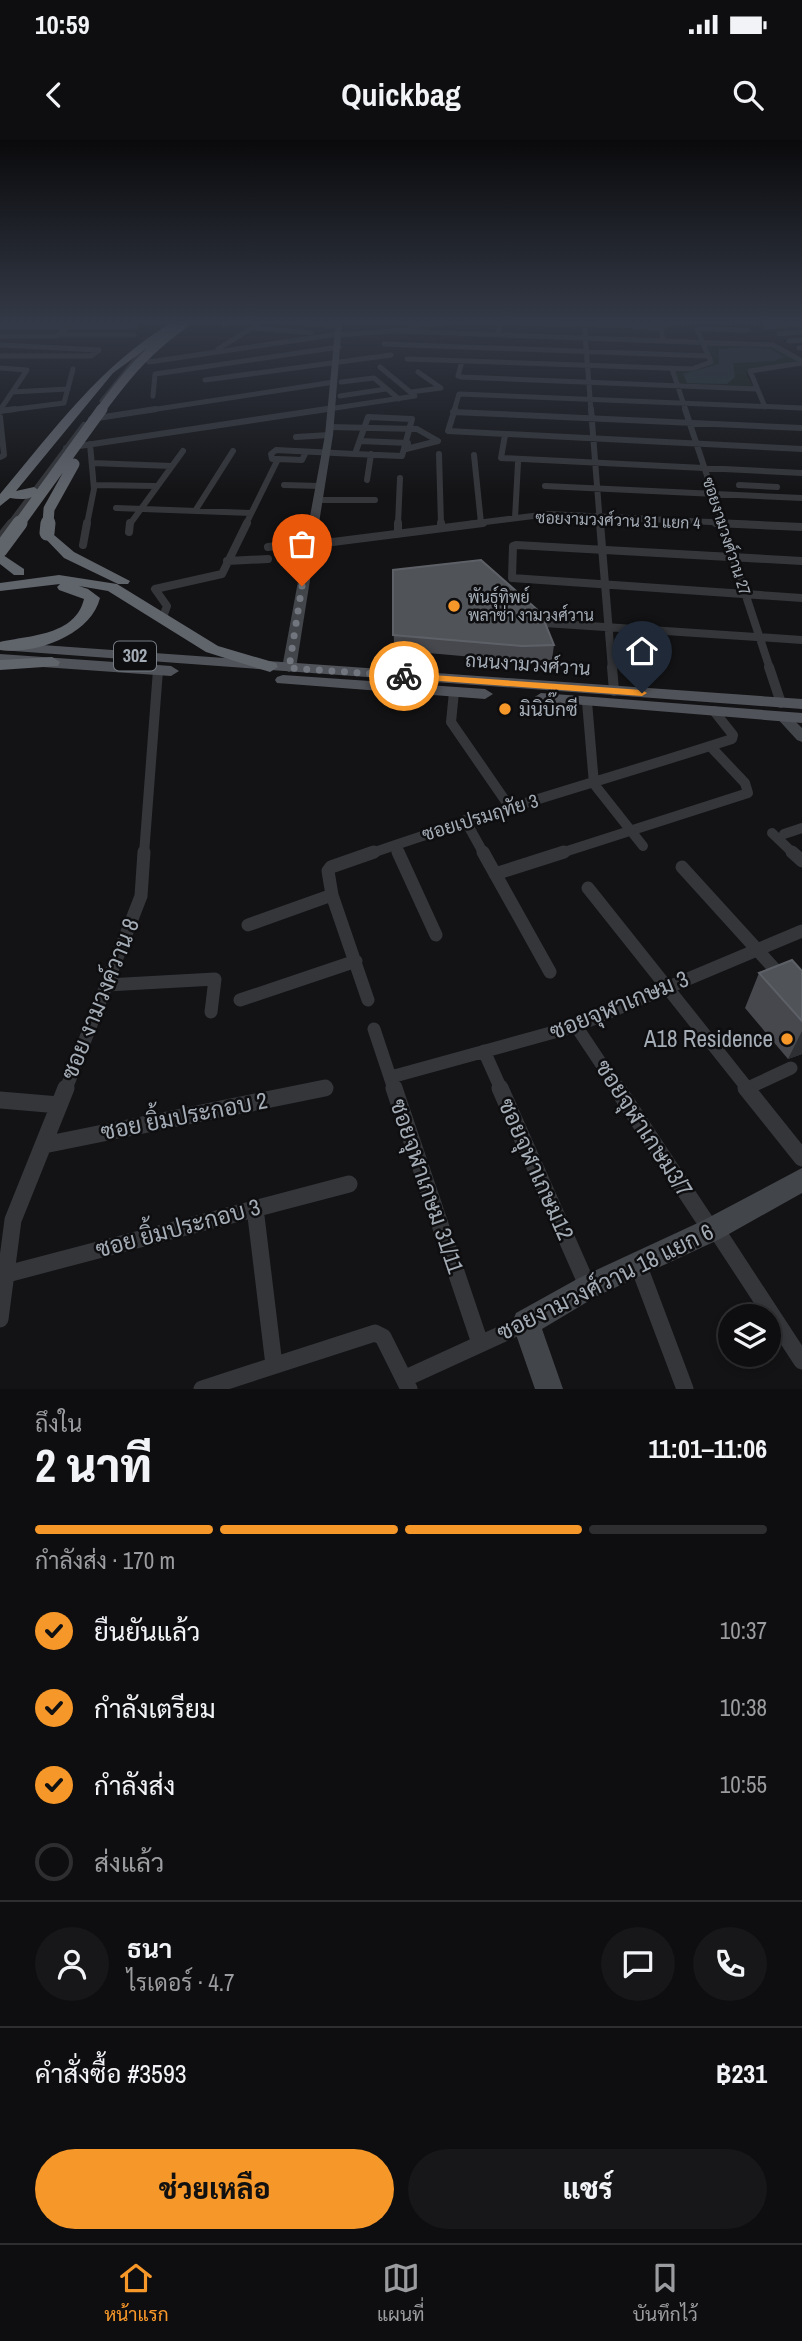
<!DOCTYPE html>
<html lang="th">
<meta charset="utf-8">
<style>
body{margin:0;font-family:"Archivo Narrow",Sarabun,sans-serif;background:#171719;color:#f1f3f6;height:100vh;display:flex;flex-direction:column;font-size:26px;white-space:nowrap}
*{box-sizing:border-box;margin:0}
p{font-size:23px;color:#9b9c9f}
.icon{flex:none;width:38px;height:38px;fill:none;stroke:currentColor;stroke-width:2;stroke-linecap:round;stroke-linejoin:round}
.map{position:relative;height:1249px;overflow:hidden}
.drawer{display:flex;flex-direction:column;background:#0e0e10;flex:1}
.drawer>*{flex:none}
.fabs{position:absolute;left:718px;top:1164px;display:grid;gap:14px}
.fabs a{display:grid;place-items:center;width:63px;height:63px;border-radius:50%;background:#0e0e10;box-shadow:0 4px 10px #0003,0 0 0 2px #2e2e30;font-size:35px}
.pin{position:absolute;display:grid;place-items:center;width:60px;height:60px;color:#fff;margin:-72px -30px;border-radius:50% 50% 50% 0;rotate:-45deg;box-shadow:0 0 7px #0007}
.pin .icon{rotate:45deg}
.courier{position:absolute;display:grid;place-items:center;width:70px;height:70px;margin:-35px;border:5px solid #f69729;border-radius:50%;background:#fff;color:#222;box-shadow:0 2px 9px #0007}
.headline em{font-style:normal;font-weight:800}
.headline div{display:flex;flex-direction:column-reverse}
.headline{display:flex;align-items:center;justify-content:space-between;height:119px;padding:0 35px}
h1{font-size:46px;font-weight:800;line-height:52px}
.bar{display:grid;grid-template-columns:repeat(4,1fr);gap:10px 7px;align-content:center;height:84px;padding:0 35px}
.bar i{height:9px;border-radius:5px;background:#2e2e30}
.bar .active{background:#f69729}
.bar p{grid-column:span 4}
.line{display:flex;align-items:center;gap:18px;padding:0 35px;border-top:2px solid #2e2e30}
.line div{flex:1}
.round{display:grid;place-items:center;flex:none;width:74px;height:74px;border-radius:37px;background:#171719}
ol{padding:0 35px;list-style:none}
li{display:flex;align-items:center;gap:21px;height:77px}
li p{margin-inline-start:auto}
li .icon{padding:7px;border-radius:50%;background:#f69729;color:#111;stroke-width:4}
li:last-child{color:#9b9c9f}
li i{width:38px;height:38px;border:4px solid #2e2e30;border-radius:50%}
.primary-button{display:flex;gap:14px;margin-top:auto;padding:14px 35px}
.primary-button a{flex:1;height:80px;border-radius:42px;background:#f69729;color:#111;font-size:28px;font-weight:800;line-height:80px;text-align:center}
.primary-button a+a{background:#171719;color:#f1f3f6}
.status{display:flex;justify-content:space-between;align-items:center;height:49px;padding:0 35px;background:#0e0e10;direction:ltr}
.status svg{height:19px;fill:currentColor}
header{display:flex;justify-content:space-between;align-items:center;height:91px;padding:0 35px;background:#0e0e10;font-size:32px;font-weight:800}
.menu{display:flex;justify-content:space-around;align-items:center;height:98px;border-top:2px solid #2e2e30;background:#0e0e10;font-size:19px;color:#9b9c9f}
.menu a{display:grid;justify-items:center;gap:4px}
.menu .active{color:#f69729}
.map>svg:first-child{display:block}
</style>
<div class="status"><b>10:59</b><svg viewBox="0 0 49 12"><path d="M0 12V9h3v3zM5 12V6h3v6zM10 12V3h3v9zM15 12V0h3v12zM26 1h20v11H26zM47 4h2v5h-2z"/></svg></div>
<header><svg class="icon" aria-label="back" viewBox="0 0 24 24"><path d="M15 5l-7 7 7 7"/></svg>Quickbag<svg class="icon" aria-label="search" viewBox="0 0 24 24"><circle cx="10" cy="10" r="6"/><path d="M15 15l6 6"/></svg></header>
<div class="map">
<svg width="802" height="1249" viewBox="0 0 802 1249">
<rect width="100%" height="100%" fill="#131315"/>
<path fill="#1b231b" d="M704,203l71,2 26,17 -52,8 -3,3 8,15 -78,-3 -5,-16c14,1 32,3 42,-7z"/>
<path fill="#293439" d="M748,207l23,2 13,8 -10,4 -41,2 2,14 -8,7 -40,-1 -4,-9 36,-10v-15z"/>
<g fill="none" stroke-linecap="round" stroke-linejoin="round">
<path stroke="#34363a" stroke-width="5" d="M275,181l58,5
M584,181l7,90
M224,185l7,-4
M412,186l50,-5
M0,187h136
M634,187l27,1
M765,187l37,-3
M254,188l57,5
M394,191l379,14 29,16
M779,194l23,-2
M60,195h74
M339,195l70,-5 3,-2 -2,-7
M498,195l2,-11 6,-1 123,3
M0,196h57l13,-11
M663,200l-2,-12 17,-7
M789,201l13,-1
M384,204l324,12
M0,205l99,5 -8,6h-91
M799,208h3
M218,209l45,-28
M407,219l285,10 19,-7 -14,-33 51,1
M462,221l-4,15 3,1 295,12
M149,222l190,-28
M0,228l27,2 -27,40
M672,229l14,42
M205,240l186,-25
M341,242l33,-4 25,21
M12,252l56,-3
M411,252l30,-4 -23,-16
M153,256l2,-22 184,-27
M340,256l46,-7
M102,261l39,-48 15,-9
M765,267l-15,-36 52,-8
M1,271l63,-8 9,-34
M144,271l190,-29
M315,271l100,-15 -35,-29
M454,271l5,-17 343,14"/>
<path stroke="#34363a" stroke-width="6" d="M455,269l-7,22 354,18
M591,269l9,115
M685,269l38,115
M0,271l15,-2
M453,272l349,16
M0,277l4,38 -4,2
M368,277l44,2 -10,37 -47,-2z
M91,279l65,-10
M330,287l87,2 21,12 -32,8
M505,295l-4,23 301,15
M296,297l33,-2
M360,301l48,2
M66,308l261,-39
M439,314l2,70
M474,315l7,68
M278,319l24,1 4,-8
M92,323l80,3
M367,340l4,-26
M94,345l62,1
M284,345l36,1
M739,345l38,2
M545,346l257,12
M317,360h58
M116,368l135,5
M195,371l38,-60
M515,378l3,-55
M10,384l74,-99
M87,384l7,-35 -4,-45
M130,384l53,-73
M246,384l32,-65h-6l-1,-5 5,-4 79,4
M398,384l2,-46
M469,384l80,-10 201,10"/>
<path stroke="#34363a" stroke-width="8" d="M441,383v5
M600,383l12,146
M716,383l86,4
M722,383l48,146
M129,392l1,-9
M398,394v-11
M0,397l11,-14
M83,405l4,-22
M309,405l174,-22
M268,407l41,-5
M227,421l41,-2
M802,421l-286,-16 -3,1 -1,32 290,20
M164,474l3,-8 -12,-17 67,-15 25,-51
M544,483l258,17"/>
<path stroke="#34363a" stroke-width="10" d="M612,527l2,24
M769,527l12,36
M454,552l-3,30 58,84
M587,562l7,82 49,62
M465,680l19,34
M772,693l22,21
M784,694l18,-6
M395,705l4,9
M144,714l14,-184
M369,714c120,-42 242,-76 363,-115l1,-4 -19,-24
M558,714l190,-61 -3,-10 -35,-37"/>
<path stroke="#34363a" stroke-width="13" d="M398,712l38,83
M483,712l67,120
M792,712l10,9
M682,727l99,109
M495,734l69,-22
M588,748l160,201
M248,785l84,-30
M107,845l108,-6 -4,33
M240,860l116,-39
M368,860l-36,-105 -4,-24 3,-4 43,-15
M576,886l42,63
M374,889l20,60
M484,911l17,38
M391,937l185,-51 226,-95
M748,948l43,-20
M66,949l75,-193 3,-44
M319,949l6,-1"/>
<path stroke="#34363a" stroke-width="17" d="M394,948l86,255
M500,948l88,199
M617,948l94,142
M746,948l56,70
M0,960l59,5
M44,1005l281,-57
M255,1068l19,157
M715,1088l87,133
M638,1124l47,125
M7,1134l342,-90
M0,1179l13,-99 53,-132
M406,1238l118,-54
M202,1249l173,-56 8,4 26,52"/>
<path fill="#42454a" fill-rule="evenodd" d="M336,181h6l-9,114 -37,233 -7,4 -7,-4 43,-233z
M782,572l5,1 15,15v14l-5,-2 -22,-24z
M802,1028v25l-82,46 -123,57 -55,33 21,60h-28l-23,-66 4,-10 63,-35 123,-57z"/>
<path fill="#505359" fill-rule="evenodd" d="M0,502l802,57v10l-802,-59z
M0,514l171,12 8,5 -8,5 -171,-12z
M283,535l202,14 8,5 -8,5 -208,-16 -2,-3 2,-3z
M541,553l261,20v10l-267,-22 -2,-3z"/>
<path fill="#60646b" fill-rule="evenodd" d="M174,181h10l-71,52 -97,118 18,-4 6,4c-8,9 -18,9 -30,7l-10,8v-12c54,-64 101,-130 174,-173z
M47,389l27,23 56,29 -2,3h-10l-54,-26 -24,-25z
M0,413l24,16v6h-10l-14,-11z
M59,435l58,9 101,62 58,17 2,4 -8,5 -64,-20 -98,-61 -29,-5 9,3 12,9c-9,37 -65,57 -100,52v-8c30,-7 75,-6 84,-43l-25,-9 -2,-3 3,-3 -60,7v-8z
M52,517l8,5 -2,4 -58,4v-10z"/>
<path stroke="#60646b" stroke-width="9" d="M100,271c28,-38 49,-63 88,-90"/>
<path stroke="#60646b" stroke-width="11" d="M19,384l83,-115
M48,384l1,-15 25,-45"/>
<path stroke="#60646b" stroke-width="15" d="M47,393l1,-10
M0,410l20,-27"/>
</g>
<path fill="#46484d" d="M393,430l161,75 -2,15 -32,1 -126,-11z
M802,831v83l-14,5 -43,-51 14,-35z"/>
<path fill="#2d2f32" d="M802,891v23l-14,5z"/>
<path fill="#505358" stroke="#5d6167" stroke-width="2" d="M481,420l60,53 13,32 -32,1 -129,-11v-65z
M792,820l10,11v50l-43,-48z"/>
<linearGradient id="sky" x2="0" y2="1"><stop stop-color="#0a0a0c"/><stop offset="0.51" stop-color="#333946"/><stop offset="1" stop-color="#333946" stop-opacity="0"/></linearGradient>
<rect width="802" height="356" fill="url(#sky)"/>
<path fill="#f69729" d="M404,533l238,17 5,3 -5,3 -241,-18z"/>
<g fill="none" stroke-linecap="round" stroke-linejoin="round">
<path stroke="#71767e" stroke-width="7" stroke-dasharray="0 12.6" d="M302,446l-13,82 115,8"/>
</g>
<g fill="#f69729" stroke="#0e0e10" stroke-width="2.5">
<circle cx="454" cy="466" r="7"/>
<circle cx="505" cy="569" r="7"/>
<circle cx="787" cy="899" r="7"/>
</g>
<g text-anchor="middle" stroke-width="5" stroke-linejoin="round" paint-order="stroke">
<g font-size="16" fill="#a4acb6" stroke="#0e0e10">
<text transform="translate(618 380) rotate(2)" y="6">ซอยงามวงศ์วาน 31 แยก 4</text>
<text transform="translate(727 396) rotate(72)" y="6">ซอยงามวงศ์วาน 27</text>
</g>
<g font-size="16" fill="#a4acb6" stroke="#0e0e10" text-anchor="start">
<text x="468" y="463">พันธุ์ทิพย์<tspan x="468" dy="18">พลาซ่า งามวงศ์วาน</tspan></text>
</g>
<rect fill="#0e0e10" stroke="#777d84" stroke-width="2" x="114" y="501.5" width="42" height="29" rx="5"/>
<g font-size="18" font-weight="bold" fill="#a4acb6">
<text x="135" y="522">302</text>
</g>
<g font-size="19" fill="#a4acb6" stroke="#0e0e10">
<text transform="translate(528 524) rotate(4)" y="7">ถนนงามวงศ์วาน</text>
<text transform="translate(480 677) rotate(-17)" y="7">ซอยเปรมฤทัย 3</text>
</g>
<g font-size="19" fill="#a4acb6" stroke="#0e0e10" text-anchor="start">
<text x="519" y="576">มินิบิ๊กซี</text>
</g>
<g font-size="23" fill="#a4acb6" stroke="#0e0e10">
<text transform="translate(100 859) rotate(-68)" y="8">ซอย งามวงค์วาน 8</text>
<text transform="translate(619 865) rotate(-22)" y="8">ซอยจุฬาเกษม 3</text>
<text transform="translate(184 976) rotate(-11)" y="8">ซอย ยิ้มประกอบ 2</text>
<text transform="translate(644 988) rotate(57)" y="8">ซอยจุฬาเกษม3/7</text>
<text transform="translate(536 1029) rotate(66)" y="8">ซอยจุฬาเกษม12</text>
<text transform="translate(427 1046) rotate(71)" y="8">ซอยจุฬาเกษม 31/11</text>
<text transform="translate(178 1088) rotate(-15)" y="8">ซอย ยิ้มประกอบ 3</text>
<text transform="translate(605 1142) rotate(-26)" y="8">ซอยงามวงศ์วาน 18 แยก 6</text>
</g>
<g font-size="23" fill="#a4acb6" stroke="#0e0e10" text-anchor="end">
<text x="773" y="907">A18 Residence</text>
</g>
</g>
</svg>
<div class="fabs">
<a><svg class="icon" aria-label="layers" viewBox="0 0 24 24"><path d="M12 4l9 5-9 5-9-5zM3 14l9 5 9-5"/></svg></a>
</div>
<div class="pin" style="left:302px;top:446px;background:#ea580c"><svg class="icon" aria-label="bag" viewBox="0 0 24 24"><path d="M5 8h14l-1 12H6zM9 8a3 3 0 0 1 6 0"/></svg></div>
<div class="pin" style="left:642px;top:553px;background:#1f2937"><svg class="icon" aria-label="home" viewBox="0 0 24 24"><path d="M3 11l9-7 9 7M6 9v11h12V9"/></svg></div>
<div class="courier" style="left:404px;top:536px"><svg class="icon" aria-label="bike" viewBox="0 0 24 24"><circle cx="6" cy="16" r="4"/><circle cx="18" cy="16" r="4"/><path d="M6 16l4-8h5l3 8M10 8l3 8H6M13 5h3"/></svg></div>
</div>
<section class="drawer">
<div class="headline"><div><h1>2 นาที</h1><p>ถึงใน</p></div><em>11:01–11:06</em></div>
<div class="bar"><i class="active"></i><i class="active"></i><i class="active"></i><i></i><p>กำลังส่ง · 170 m</p></div>
<ol>
<li><svg class="icon" aria-label="check" viewBox="0 0 24 24"><path d="M5 12l5 5 9-10"/></svg>ยืนยันแล้ว<p>10:37</p></li>
<li><svg class="icon" aria-label="check" viewBox="0 0 24 24"><path d="M5 12l5 5 9-10"/></svg>กำลังเตรียม<p>10:38</p></li>
<li><svg class="icon" aria-label="check" viewBox="0 0 24 24"><path d="M5 12l5 5 9-10"/></svg>กำลังส่ง<p>10:55</p></li>
<li><i></i>ส่งแล้ว</li>
</ol>
<div class="line" style="height:126px"><a class="round"><svg class="icon" aria-label="person" viewBox="0 0 24 24"><circle cx="12" cy="8" r="4"/><path d="M4 21q1-7 8-7t8 7"/></svg></a><div><b>ธนา</b><p>ไรเดอร์ · 4.7</p></div><a class="round"><svg class="icon" aria-label="chat" viewBox="0 0 24 24"><path d="M4 5h16v11H9l-5 4z"/></svg></a><a class="round"><svg class="icon" aria-label="phone" viewBox="0 0 24 24"><path d="M5 4h4l2 5-3 2q2 4 5 5l2-3 5 2v4C11 20 4 13 5 4z"/></svg></a></div>
<div class="line" style="height:91px"><div>คำสั่งซื้อ #3593</div><b>฿231</b></div>
<div class="primary-button"><a>ช่วยเหลือ</a><a>แชร์</a></div>
</section>
<nav class="menu">
<a class="active"><svg class="icon" aria-label="home" viewBox="0 0 24 24"><path d="M3 11l9-7 9 7M6 9v11h12V9"/></svg>หน้าแรก</a>
<a><svg class="icon" aria-label="map" viewBox="0 0 24 24"><path d="M3 6l6-2 6 2 6-2v14l-6 2-6-2-6 2zM9 4v14M15 6v14"/></svg>แผนที่</a>
<a><svg class="icon" aria-label="saved" viewBox="0 0 24 24"><path d="M7 4h10v16l-5-4-5 4z"/></svg>บันทึกไว้</a>
</nav>
